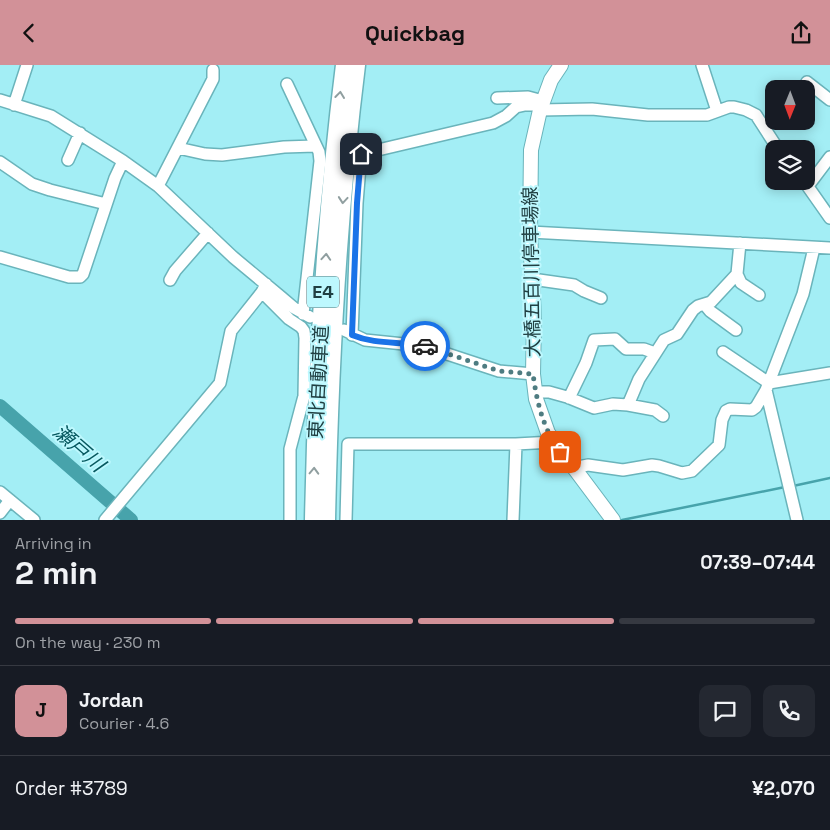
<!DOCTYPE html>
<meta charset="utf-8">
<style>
body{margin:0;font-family:"Space Grotesk","Noto Sans JP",sans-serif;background:#242831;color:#f1f3f6;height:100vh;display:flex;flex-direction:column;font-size:19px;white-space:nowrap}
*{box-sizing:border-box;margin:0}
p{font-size:16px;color:#9ea1a6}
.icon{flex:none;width:28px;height:28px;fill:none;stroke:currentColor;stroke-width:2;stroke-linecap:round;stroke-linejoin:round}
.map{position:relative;height:455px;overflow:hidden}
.side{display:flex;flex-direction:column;background:#171b24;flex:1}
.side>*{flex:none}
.needle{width:32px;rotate:181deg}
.fabs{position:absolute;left:765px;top:15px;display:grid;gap:10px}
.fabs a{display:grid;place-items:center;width:50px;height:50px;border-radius:10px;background:#171b24;box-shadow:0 2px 12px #0003;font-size:25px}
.pin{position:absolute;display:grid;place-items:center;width:42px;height:42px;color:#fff;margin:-21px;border-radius:10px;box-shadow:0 2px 8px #0006}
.courier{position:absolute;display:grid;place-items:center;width:50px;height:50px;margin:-25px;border:4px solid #1a73e8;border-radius:50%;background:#fff;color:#222;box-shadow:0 1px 6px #0007}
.headline em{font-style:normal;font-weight:700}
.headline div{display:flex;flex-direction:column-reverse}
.headline{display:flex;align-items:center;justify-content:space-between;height:85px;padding:0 15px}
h1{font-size:32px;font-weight:700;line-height:38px}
.bar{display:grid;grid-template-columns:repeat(4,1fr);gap:8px 5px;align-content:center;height:60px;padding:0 15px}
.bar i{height:6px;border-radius:4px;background:#363941}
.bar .selected{background:#d29198}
.bar p{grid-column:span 4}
.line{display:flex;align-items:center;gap:12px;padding:0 15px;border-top:1px solid #363941}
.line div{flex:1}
.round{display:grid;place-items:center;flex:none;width:52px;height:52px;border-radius:10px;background:#242831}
header{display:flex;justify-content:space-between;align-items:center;height:65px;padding:0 15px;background:#d29198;color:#111;font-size:22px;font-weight:700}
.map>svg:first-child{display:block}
</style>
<header><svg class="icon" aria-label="back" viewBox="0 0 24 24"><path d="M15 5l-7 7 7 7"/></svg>Quickbag<svg class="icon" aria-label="share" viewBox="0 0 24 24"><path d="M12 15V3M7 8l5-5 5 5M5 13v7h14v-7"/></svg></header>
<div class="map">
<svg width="830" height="455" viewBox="0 0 830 455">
<rect width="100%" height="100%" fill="#a3eef5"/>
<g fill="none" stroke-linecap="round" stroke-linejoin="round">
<path stroke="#47a3ab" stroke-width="2.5" d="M793,421l37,-8
M622,455l163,-33"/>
<path stroke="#47a3ab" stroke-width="14" d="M0,341l131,114"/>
<g stroke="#6ab4bb" stroke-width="14">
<path id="minor" d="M702,0l15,46
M807,17l23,18
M287,19l32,68 1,9 -17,153
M497,33l31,-1 15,4
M0,35l51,16 72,45 35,25 75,71 48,40 13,11 16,9
M14,40l13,-40
M540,45l52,-1 56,6h59l22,-8h5l12,3 10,5 22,34
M178,83l27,6 17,1 62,-8 31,-1
M68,95l12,-27
M0,97l32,22 18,6 56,14
M804,116l26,37
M158,121l55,-107v-9
M808,121l22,-29
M530,167l300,16
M0,192l69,20h11l3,-3 32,-96 8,-17
M737,209l4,9 18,12
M532,214l42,6 10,6 17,7
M170,215l5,-9 33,-38
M262,227l27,27 12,8 3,4 1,7 -1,58 -14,53v71
M705,240l5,6 26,19
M344,265l21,10 58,6 76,25 34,3
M352,270l5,-132 4,-49 132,-31 13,-7 10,-9 9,-2h16
M723,287l46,31 61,-10
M535,327h14l18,5 27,11 19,-4 15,1 11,-26 25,-39 13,-6 16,-24 5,-4 13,-4 26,-28 3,-31
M569,333l17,-35 8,-23 21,-1 11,10h18l11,4
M628,340l27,5 8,6
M573,403l15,-3 35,5 29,-5 7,1 23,7 10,-2 27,-26 3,-25 4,-9 4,-2 22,1 4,-3 10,-17
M0,427l34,28
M0,448l10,-13
M105,455l115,-137 11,-52 31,-39 4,-8
M346,455l2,-76h168l37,-2
M513,455l3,-76
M797,455l-31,-130 37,-96 11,-46"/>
</g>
<g stroke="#6ab4bb" stroke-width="16">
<path id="major" d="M561,0l-10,15 -11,30 -9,40 -1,82 4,87 -1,55 3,25 12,34 65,87"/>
</g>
<g stroke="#6ab4bb" stroke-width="19">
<path id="highway" d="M313,455c3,-152 12,-304 31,-455
M327,455c3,-152 11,-304 30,-455"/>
</g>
<use href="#minor" stroke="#fff" stroke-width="11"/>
<use href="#major" stroke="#fff" stroke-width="14"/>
<use href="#highway" stroke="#fff" stroke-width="16"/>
</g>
<defs><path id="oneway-chevron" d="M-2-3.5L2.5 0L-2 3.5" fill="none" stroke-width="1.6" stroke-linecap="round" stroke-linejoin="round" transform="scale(1.25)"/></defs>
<g stroke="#909fa0">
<use href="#oneway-chevron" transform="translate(340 30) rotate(-83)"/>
<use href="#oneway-chevron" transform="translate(343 135) rotate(95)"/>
<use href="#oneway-chevron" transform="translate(326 192) rotate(-86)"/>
<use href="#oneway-chevron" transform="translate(314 406) rotate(-88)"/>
</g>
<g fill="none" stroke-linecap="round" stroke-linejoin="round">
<path stroke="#4e7c81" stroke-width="5" stroke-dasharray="0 9" d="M425,281l74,25 34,3c4,29 10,54 27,78"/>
<path stroke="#1a73e8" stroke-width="6" d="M361,89l-4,49 -5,132c24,10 48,6 73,11"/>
</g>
<g text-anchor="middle" stroke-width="4" stroke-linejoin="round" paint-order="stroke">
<rect fill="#bdf8fe" stroke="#4f767a" stroke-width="1" x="307" y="211.5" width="32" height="31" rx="4"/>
<g font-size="18" font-weight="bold" fill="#203f42">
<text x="323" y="233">E4</text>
</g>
<g font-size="19" fill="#203f42" stroke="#bdf8fe">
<text transform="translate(531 207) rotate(-91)" y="7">大橋五百川停車場線</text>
<text transform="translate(318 317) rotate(-87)" y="7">東北自動車道</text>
</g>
<g font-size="20" font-style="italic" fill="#075960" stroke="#bdf8fe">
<text transform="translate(79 383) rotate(41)" y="7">瀬戸川</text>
</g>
</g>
</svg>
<div class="fabs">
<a><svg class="needle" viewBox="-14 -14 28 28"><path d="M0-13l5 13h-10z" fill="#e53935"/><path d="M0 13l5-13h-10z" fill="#9ea1a6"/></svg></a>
<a><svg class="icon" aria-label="layers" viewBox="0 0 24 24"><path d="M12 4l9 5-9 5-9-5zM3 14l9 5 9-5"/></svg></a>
</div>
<div class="pin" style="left:560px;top:387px;background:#ea580c"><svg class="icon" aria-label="bag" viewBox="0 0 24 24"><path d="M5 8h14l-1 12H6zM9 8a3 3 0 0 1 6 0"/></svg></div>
<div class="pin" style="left:361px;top:89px;background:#1f2937"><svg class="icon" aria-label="home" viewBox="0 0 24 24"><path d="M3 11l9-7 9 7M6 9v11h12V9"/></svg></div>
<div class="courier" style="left:425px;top:281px"><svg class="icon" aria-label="car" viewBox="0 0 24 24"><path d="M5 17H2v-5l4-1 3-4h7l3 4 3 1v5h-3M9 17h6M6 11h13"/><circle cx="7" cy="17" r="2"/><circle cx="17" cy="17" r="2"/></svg></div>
</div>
<section class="side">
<div class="headline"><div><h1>2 min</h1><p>Arriving in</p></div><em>07:39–07:44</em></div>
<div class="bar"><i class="selected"></i><i class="selected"></i><i class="selected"></i><i></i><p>On the way · 230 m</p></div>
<div class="line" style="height:90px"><b class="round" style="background:#d29198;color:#111">J</b><div><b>Jordan</b><p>Courier · 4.6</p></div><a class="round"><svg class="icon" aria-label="chat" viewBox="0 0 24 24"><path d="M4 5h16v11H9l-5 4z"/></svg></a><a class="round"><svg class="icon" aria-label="phone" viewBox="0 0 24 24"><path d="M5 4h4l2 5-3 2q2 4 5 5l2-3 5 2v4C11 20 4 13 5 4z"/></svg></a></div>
<div class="line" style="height:65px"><div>Order #3789</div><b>¥2,070</b></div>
</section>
